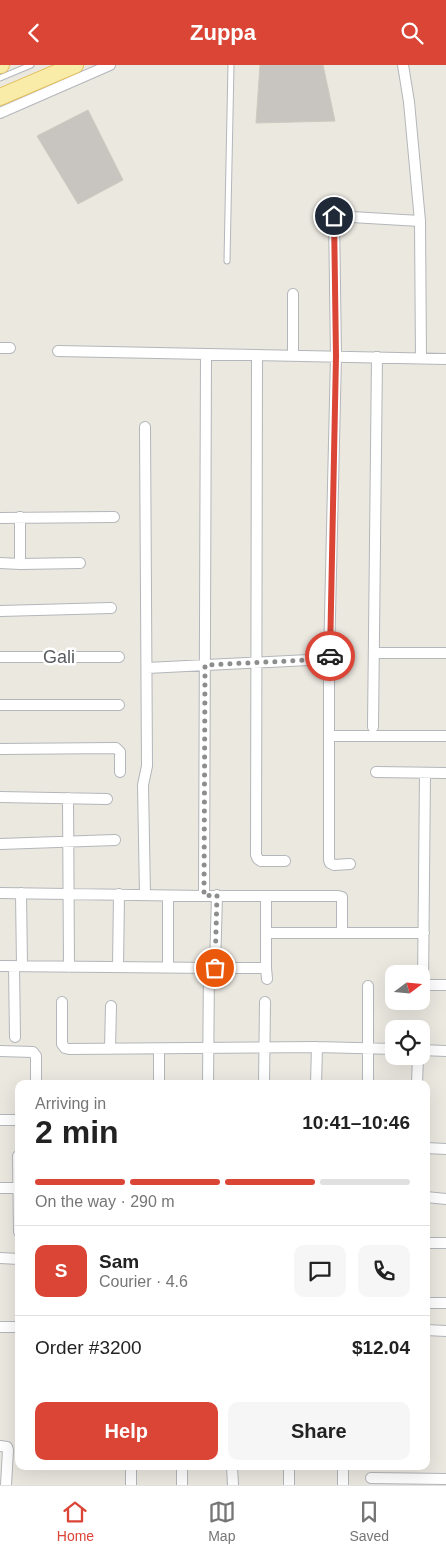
<!DOCTYPE html>
<meta charset="utf-8">
<style>
body{margin:0;font-family:Helvetica,sans-serif;background:#f6f6f6;color:#222;height:100vh;display:flex;flex-direction:column;font-size:19px;white-space:nowrap}
*{box-sizing:border-box;margin:0}
p{font-size:16px;color:#767676}
.icon{flex:none;width:28px;height:28px;fill:none;stroke:currentColor;stroke-width:2;stroke-linecap:round;stroke-linejoin:round}
.map{position:relative;flex:1;overflow:hidden}
.panel{position:absolute;left:15px;top:1015px;width:415px;height:390px;display:flex;flex-direction:column;background:#fff;border-radius:10px;box-shadow:0 5px 20px #0002}
.panel>*{flex:none}
.needle{width:32px;rotate:74deg}
.tools{position:absolute;left:385px;top:900px;display:grid;gap:10px}
.tools a{display:grid;place-items:center;width:45px;height:45px;border-radius:10px;background:#fff;box-shadow:0 5px 20px #0002;font-size:25px}
.pin{position:absolute;display:grid;place-items:center;width:42px;height:42px;color:#fff;margin:-21px;border:2px solid #fff;border-radius:50%;box-shadow:0 1px 5px #0007}
.courier{position:absolute;display:grid;place-items:center;width:50px;height:50px;margin:-25px;border:4px solid #da4536;border-radius:50%;background:#fff;color:#222;box-shadow:0 1px 6px #0007}
.head em{font-style:normal;font-weight:800}
.head div{display:flex;flex-direction:column-reverse}
.head{display:flex;align-items:center;justify-content:space-between;height:85px;padding:0 20px}
h1{font-size:32px;font-weight:800;line-height:38px}
.bar{display:grid;grid-template-columns:repeat(4,1fr);gap:8px 5px;align-content:center;height:60px;padding:0 20px}
.bar i{height:6px;border-radius:4px;background:#e0e0e0}
.bar .active{background:#da4536}
.bar p{grid-column:span 4}
.line{display:flex;align-items:center;gap:12px;padding:0 20px;border-top:1px solid #e0e0e0}
.line div{flex:1}
.round{display:grid;place-items:center;flex:none;width:52px;height:52px;border-radius:10px;background:#f6f6f6}
.button{display:flex;gap:10px;margin-top:auto;padding:10px 20px}
.button a{flex:1;height:58px;border-radius:10px;background:#da4536;color:#fff;font-size:20px;font-weight:800;line-height:58px;text-align:center}
.button a+a{background:#f6f6f6;color:#222}
header{display:flex;justify-content:space-between;align-items:center;height:65px;padding:0 20px;background:#da4536;color:#fff;font-size:22px;font-weight:800}
.tab-bar{display:flex;justify-content:space-around;align-items:center;height:70px;border-top:1px solid #e0e0e0;background:#fff;font-size:14px;color:#767676}
.tab-bar a{display:grid;justify-items:center;gap:2px}
.tab-bar .active{color:#da4536}
.map>svg:first-child{display:block}
</style>
<header><svg class="icon" aria-label="back" viewBox="0 0 24 24"><path d="M15 5l-7 7 7 7"/></svg>Zuppa<svg class="icon" aria-label="search" viewBox="0 0 24 24"><circle cx="10" cy="10" r="6"/><path d="M15 15l6 6"/></svg></header>
<div class="map">
<svg width="446" height="1420" viewBox="0 0 446 1420">
<rect width="100%" height="100%" fill="#ebe8e0"/>
<path fill="#c8c5c0" stroke="#cfcabf" d="M260,0h63l12,56 -79,2z
M88,45l35,70 -45,24 -41,-68z"/>
<g fill="none" stroke-linecap="round" stroke-linejoin="round">
<g stroke="#b3b6ba" stroke-width="7">
<path id="lane" d="M0,13l31,-13
M227,196l4,-196"/>
</g>
<g stroke="#b3b6ba" stroke-width="12">
<path id="street" d="M403,0l6,37 11,119 1,137
M0,48l110,-48
M0,283h10
M58,286l388,8
M257,290l-1,500 2,4 3,2h24
M293,290v-61
M0,453l114,-1
M0,498l20,1v-47
M20,499l60,-1
M0,546l111,-3
M374,588h72
M0,592h119
M147,603l182,-9
M0,640h119
M373,662l4,-370
M329,671h117
M0,684l116,-1 4,4v20
M376,707l70,1
M425,708l-2,212h23
M0,732l107,2
M68,733l1,169
M0,779l115,-4
M350,799l-16,1 -4,-2 -1,-3v-201l7,-303 -2,-140 86,5
M0,828l204,3h134l4,1v36
M21,828l1,73
M145,830l-2,-110 4,-19 -2,-339
M168,831v72
M204,831l2,-542
M266,868h158
M0,901l215,2 2,-73
M14,901l1,71
M118,902l1,-73
M215,903h51v-72
M266,903l1,11
M62,937v42l3,4 4,1 248,-2 77,2
M110,984l1,-43
M159,984v35
M421,985l25,1
M0,986l33,1 3,4v28
M208,1019l1,-116
M264,1019l1,-82
M316,1019l1,-37
M368,1019v-98
M417,1019l1,-28
M0,1055h19
M426,1083l20,1
M18,1091l1,76
M0,1123h19
M426,1132l20,2
M426,1178h20
M0,1193l19,1
M426,1238h20
M0,1262h19
M426,1265l20,1
M0,1381l7,1 1,3 -2,35
M131,1401v19
M182,1401v19
M232,1401l1,19
M343,1401v19
M371,1413l75,1
M289,1420v-19"/>
</g>
<g stroke="#e5c15f" stroke-width="18">
<path id="primary" d="M0,0h1
M0,32l75,-32"/>
</g>
<use href="#lane" stroke="#fff" stroke-width="5"/>
<use href="#street" stroke="#fff" stroke-width="10"/>
<use href="#primary" stroke="#f8eca8" stroke-width="16"/>
</g>
<g fill="none" stroke-linecap="round" stroke-linejoin="round">
<path stroke="#8c8d8d" stroke-width="5" stroke-dasharray="0 9" d="M215,903l2,-73 -13,1 1,-231 125,-6v-3"/>
<path stroke="#da4536" stroke-width="6" d="M330,591l6,-300 -2,-140"/>
</g>
<g text-anchor="middle" stroke-width="5" stroke-linejoin="round" paint-order="stroke">
<g font-size="18" fill="#595c60" stroke="#fff">
<text x="59" y="598">Gali</text>
</g>
</g>
</svg>
<div class="tools">
<a><svg class="needle" viewBox="-14 -14 28 28"><path d="M0-13l5 13h-10z" fill="#e53935"/><path d="M0 13l5-13h-10z" fill="#767676"/></svg></a>
<a><svg class="icon" aria-label="locate" viewBox="0 0 24 24"><circle cx="12" cy="12" r="6"/><path d="M12 2v4M12 18v4M2 12h4M18 12h4"/></svg></a>
</div>
<div class="pin" style="left:215px;top:903px;background:#ea580c"><svg class="icon" aria-label="bag" viewBox="0 0 24 24"><path d="M5 8h14l-1 12H6zM9 8a3 3 0 0 1 6 0"/></svg></div>
<div class="pin" style="left:334px;top:151px;background:#1f2937"><svg class="icon" aria-label="home" viewBox="0 0 24 24"><path d="M3 11l9-7 9 7M6 9v11h12V9"/></svg></div>
<div class="courier" style="left:330px;top:591px"><svg class="icon" aria-label="car" viewBox="0 0 24 24"><path d="M5 17H2v-5l4-1 3-4h7l3 4 3 1v5h-3M9 17h6M6 11h13"/><circle cx="7" cy="17" r="2"/><circle cx="17" cy="17" r="2"/></svg></div>
<section class="panel">
<div class="head"><div><h1>2 min</h1><p>Arriving in</p></div><em>10:41–10:46</em></div>
<div class="bar"><i class="active"></i><i class="active"></i><i class="active"></i><i></i><p>On the way · 290 m</p></div>
<div class="line" style="height:90px"><b class="round" style="background:#da4536;color:#fff">S</b><div><b>Sam</b><p>Courier · 4.6</p></div><a class="round"><svg class="icon" aria-label="chat" viewBox="0 0 24 24"><path d="M4 5h16v11H9l-5 4z"/></svg></a><a class="round"><svg class="icon" aria-label="phone" viewBox="0 0 24 24"><path d="M5 4h4l2 5-3 2q2 4 5 5l2-3 5 2v4C11 20 4 13 5 4z"/></svg></a></div>
<div class="line" style="height:65px"><div>Order #3200</div><b>$12.04</b></div>
<div class="button"><a>Help</a><a>Share</a></div>
</section>
</div>
<nav class="tab-bar">
<a class="active"><svg class="icon" aria-label="home" viewBox="0 0 24 24"><path d="M3 11l9-7 9 7M6 9v11h12V9"/></svg>Home</a>
<a><svg class="icon" aria-label="map" viewBox="0 0 24 24"><path d="M3 6l6-2 6 2 6-2v14l-6 2-6-2-6 2zM9 4v14M15 6v14"/></svg>Map</a>
<a><svg class="icon" aria-label="saved" viewBox="0 0 24 24"><path d="M7 4h10v16l-5-4-5 4z"/></svg>Saved</a>
</nav>
